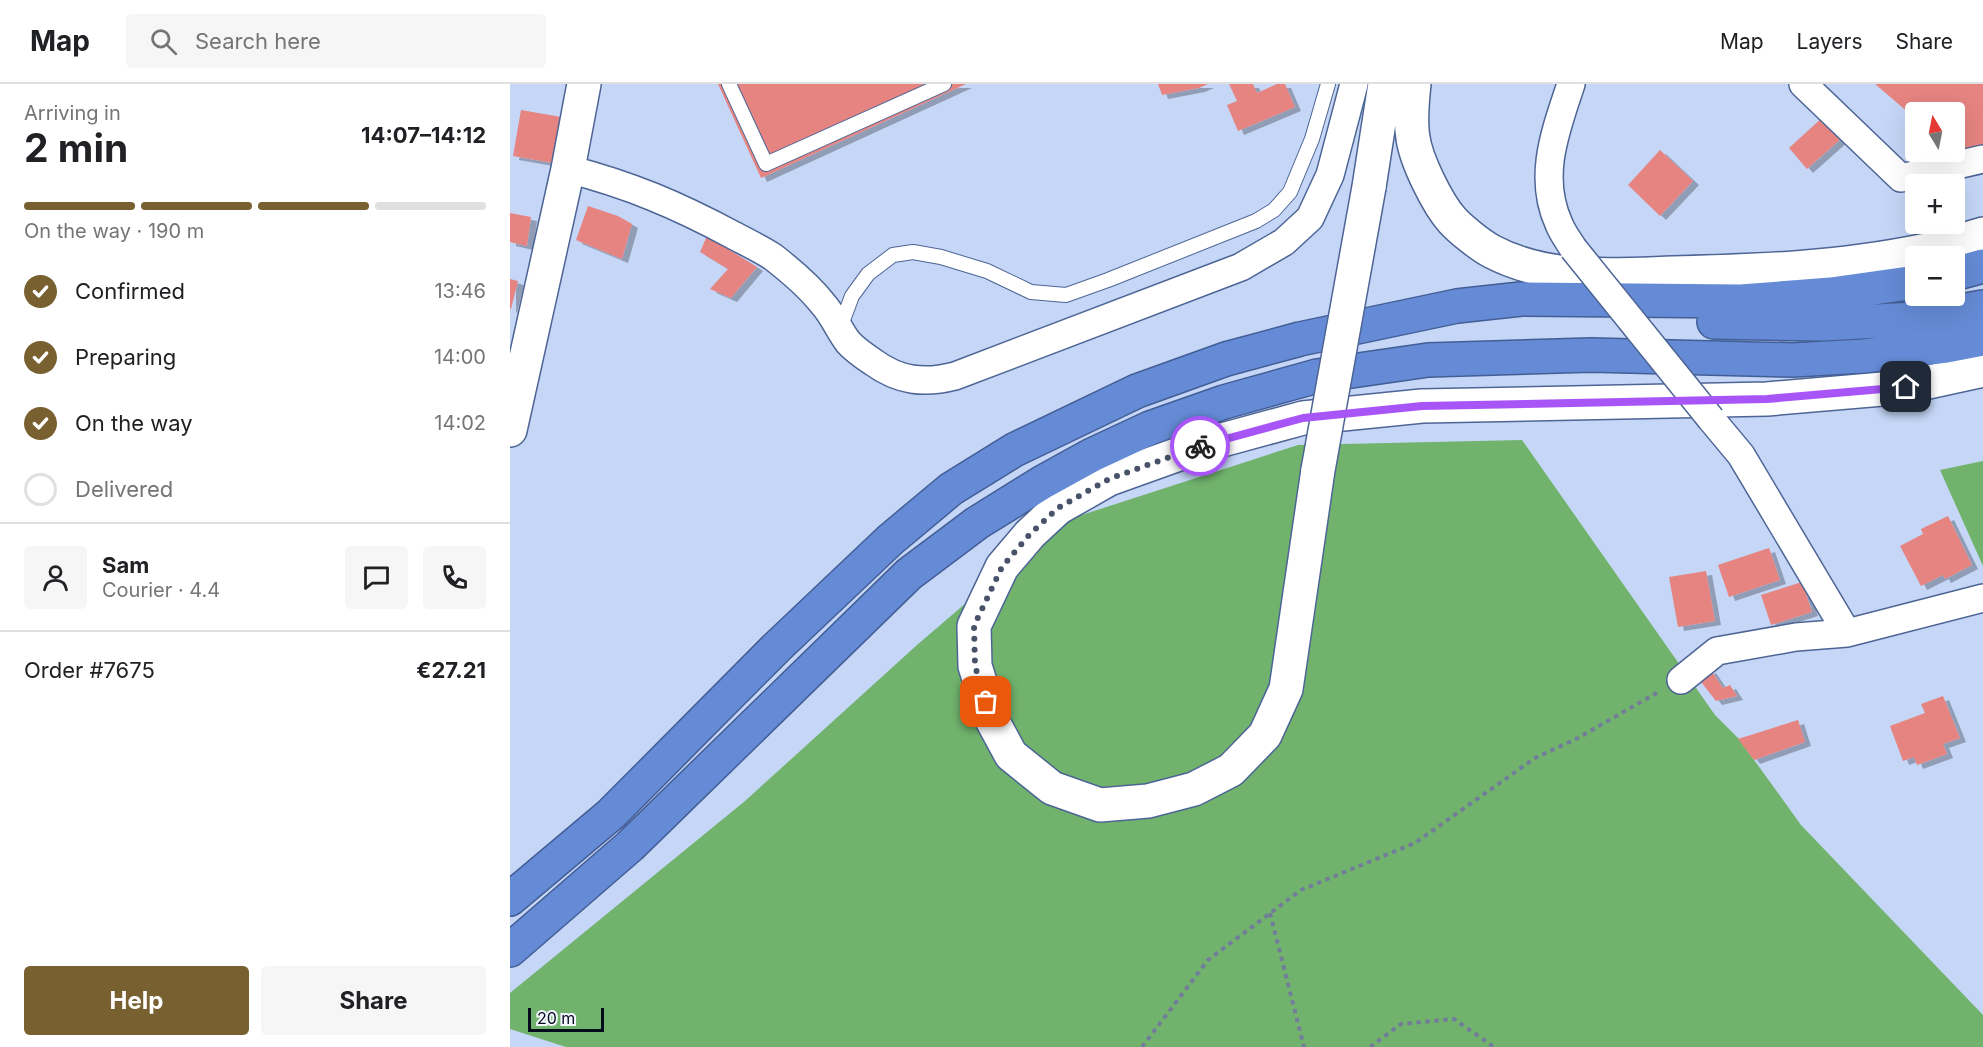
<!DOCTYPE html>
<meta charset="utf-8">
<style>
body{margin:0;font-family:Inter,sans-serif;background:#f6f6f6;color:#202124;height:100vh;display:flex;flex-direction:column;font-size:22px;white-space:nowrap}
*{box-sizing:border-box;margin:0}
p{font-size:20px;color:#757577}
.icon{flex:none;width:33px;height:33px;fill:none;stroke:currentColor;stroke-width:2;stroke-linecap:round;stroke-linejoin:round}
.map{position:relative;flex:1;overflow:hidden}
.sheet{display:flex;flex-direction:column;background:#fff;width:510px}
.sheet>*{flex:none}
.needle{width:39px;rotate:350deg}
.tools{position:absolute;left:1395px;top:18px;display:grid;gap:12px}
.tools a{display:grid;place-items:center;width:60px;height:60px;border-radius:6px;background:#fff;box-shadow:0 6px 24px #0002;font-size:30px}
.scale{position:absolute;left:18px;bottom:15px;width:76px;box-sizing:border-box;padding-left:6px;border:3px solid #040b1d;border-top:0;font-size:16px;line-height:21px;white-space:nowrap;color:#040b1d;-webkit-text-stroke:4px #f3f6fc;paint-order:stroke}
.pin{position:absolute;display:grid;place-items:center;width:51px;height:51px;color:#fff;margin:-26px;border-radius:12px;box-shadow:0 3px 9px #0006}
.courier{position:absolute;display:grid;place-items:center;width:60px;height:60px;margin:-30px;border:4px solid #a855f7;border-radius:50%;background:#fff;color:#222;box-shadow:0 2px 8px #0007}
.head em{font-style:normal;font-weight:700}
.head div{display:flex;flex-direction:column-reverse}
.head{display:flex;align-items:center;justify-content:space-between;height:102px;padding:0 24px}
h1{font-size:39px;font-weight:700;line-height:45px}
.bar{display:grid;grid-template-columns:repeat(4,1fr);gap:9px 6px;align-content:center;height:72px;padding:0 24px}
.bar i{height:8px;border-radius:4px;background:#e0e0e0}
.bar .current{background:#786030}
.bar p{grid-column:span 4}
.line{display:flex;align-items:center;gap:15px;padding:0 24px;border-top:2px solid #e0e0e0}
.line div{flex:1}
.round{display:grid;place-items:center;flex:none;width:63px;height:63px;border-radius:6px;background:#f6f6f6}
ol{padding:0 24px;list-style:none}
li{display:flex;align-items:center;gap:18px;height:66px}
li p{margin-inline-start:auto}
li .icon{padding:6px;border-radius:50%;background:#786030;color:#fff;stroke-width:4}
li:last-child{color:#757577}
li i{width:33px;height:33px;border:3px solid #e0e0e0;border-radius:50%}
.button{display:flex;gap:12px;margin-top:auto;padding:12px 24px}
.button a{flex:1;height:69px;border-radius:6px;background:#786030;color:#fff;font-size:24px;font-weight:700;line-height:69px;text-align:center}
.button a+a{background:#f6f6f6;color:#202124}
header{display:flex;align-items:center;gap:36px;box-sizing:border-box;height:84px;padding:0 30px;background:#fff;border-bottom:2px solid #e0e0e0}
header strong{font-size:28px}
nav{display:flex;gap:33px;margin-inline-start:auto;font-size:21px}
.search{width:420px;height:54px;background:#f6f6f6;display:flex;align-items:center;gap:15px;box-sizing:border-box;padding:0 21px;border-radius:6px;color:#757577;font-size:22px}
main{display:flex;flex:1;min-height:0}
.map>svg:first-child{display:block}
</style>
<header>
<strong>Map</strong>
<div class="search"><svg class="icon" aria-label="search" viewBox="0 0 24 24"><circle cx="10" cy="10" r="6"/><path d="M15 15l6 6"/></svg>Search here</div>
<nav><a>Map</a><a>Layers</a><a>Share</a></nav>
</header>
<main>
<section class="sheet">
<div class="head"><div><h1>2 min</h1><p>Arriving in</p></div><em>14:07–14:12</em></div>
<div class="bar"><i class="current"></i><i class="current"></i><i class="current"></i><i></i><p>On the way · 190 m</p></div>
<ol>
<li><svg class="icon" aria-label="check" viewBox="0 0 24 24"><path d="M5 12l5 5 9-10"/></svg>Confirmed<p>13:46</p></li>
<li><svg class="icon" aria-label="check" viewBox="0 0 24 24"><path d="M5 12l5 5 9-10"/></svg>Preparing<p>14:00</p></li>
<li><svg class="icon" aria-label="check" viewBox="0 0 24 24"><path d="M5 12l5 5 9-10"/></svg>On the way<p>14:02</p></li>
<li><i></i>Delivered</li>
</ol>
<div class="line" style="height:108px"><a class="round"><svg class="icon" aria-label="person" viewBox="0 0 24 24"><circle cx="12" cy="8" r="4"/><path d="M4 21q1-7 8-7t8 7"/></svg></a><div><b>Sam</b><p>Courier · 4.4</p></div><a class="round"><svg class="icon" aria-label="chat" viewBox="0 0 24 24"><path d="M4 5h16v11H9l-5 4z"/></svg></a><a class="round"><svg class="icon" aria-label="phone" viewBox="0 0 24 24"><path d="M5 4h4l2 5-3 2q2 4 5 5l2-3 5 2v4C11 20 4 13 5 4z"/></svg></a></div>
<div class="line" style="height:78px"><div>Order #7675</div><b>€27.21</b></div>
<div class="button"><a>Help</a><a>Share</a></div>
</section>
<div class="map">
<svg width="1473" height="963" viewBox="0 0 1473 963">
<defs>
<filter id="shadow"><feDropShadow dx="6" dy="4" stdDeviation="0" flood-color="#0004"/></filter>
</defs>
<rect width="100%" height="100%" fill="#c5d6f7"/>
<path fill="#71b36d" d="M1012,356l193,275 24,24 62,86 182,190v32h-1417l-56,-18v-36l235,-192 172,-156 143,-123 238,-77z
M1473,377v105l-43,-96z"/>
<path fill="#e68481" filter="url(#shadow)" d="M208,0h248l-205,94z
M648,0h50l-9,4 -37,7z
M719,0h24l4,9 20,-9h8l10,23 -57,24 -11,-26 10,-4z
M1365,0h108v67l-25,5 -6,-4h2v-40h-38v7z
M11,26l40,7 -8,46 -40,-7z
M1314,32l19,21 -36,32 -18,-21z
M1150,66l33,31 -33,35 -32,-31z
M78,122l30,10 14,8 -10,35 -46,-19z
M0,129l21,4 -4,29 -17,-4z
M197,152l50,31 -26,31 -21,-9 18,-20 -28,-17z
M0,195l8,2 -7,28 -1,-1z
M1438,432l24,49 -27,14 -2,-4 -22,11 -21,-40 23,-12 -2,-5z
M1259,464l11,32 -51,17 -11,-32z
M1196,487l9,50 -37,6 -9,-50z
M1292,498l10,30 -41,13 -10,-30z
M1200,585l13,19 7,-3 7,11 -21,5 -18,-23z
M1433,612l17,42 -17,6 4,10 -30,11 -3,-8 -11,4 -13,-35 35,-13 -4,-9z
M1288,636l7,22 -51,18 -16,-21z"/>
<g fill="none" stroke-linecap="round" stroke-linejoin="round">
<g stroke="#4d6595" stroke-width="16">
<path id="service" d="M219,0l37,80 178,-80
M330,244l12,-32 16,-22 25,-19 20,-3 28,5 46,14 44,21 35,3 42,-15 148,-59 18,-11 16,-18 22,-53 16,-55"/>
</g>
<g stroke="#4d6595" stroke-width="30">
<path id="minor" d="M1061,0c-15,46 -34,92 -12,140 3,8 9,16 14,24
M1293,0l98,94 82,-19
M58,85c62,16 109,36 165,66 13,7 28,14 40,22 18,14 36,29 50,47 10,11 16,26 25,38 7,8 16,14 25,20 26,19 51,22 82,14l286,-109 43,-25 26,-24 20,-43 24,-91
M1201,335l30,36 106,178 136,-35
M1171,596l36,-29 79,-14 51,-4"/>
</g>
<g stroke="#4d6595" stroke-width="36">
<path id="tertiary" d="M904,0c-2,18 -4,37 -1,54 3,22 24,65 39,82 8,9 28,25 39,31 56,30 121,24 182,22 83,-2 167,-5 249,-22 20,-4 41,-11 61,-17
M859,103l16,-103
M0,346l58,-261 16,-85
M808,386l-32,219 -21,46 -34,35 -37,19 -46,12 -48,4 -48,-17 -41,-33 -19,-35 -17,-54 -1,-40 28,-59 28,-33 28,-26 51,-29 95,-34 99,-27 119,-12 345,-7 139,-12 77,-17"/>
</g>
<g stroke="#435e95" stroke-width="36">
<path id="motorway" d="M1444,190l29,-8
M1204,238l109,2 91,-5 69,-12
M0,815l101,-85 165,-166 114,-108 61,-51 63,-39 123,-59 89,-32 74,-20 157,-33 64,-7 220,2 90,-7 85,-12
M0,866l120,-104 279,-272 68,-51 66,-41 49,-27 58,-27 74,-26 93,-26 111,-16 163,-5 202,5 71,-4 82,-10 37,-7"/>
</g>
<path stroke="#727e99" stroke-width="4" stroke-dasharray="4.5 4.5" stroke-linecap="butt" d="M760,829l34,134
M632,963l66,-87 93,-70 114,-47 120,-85 43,-20 82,-47
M860,963l31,-23 53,-5 40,28"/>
<use href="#service" stroke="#fff" stroke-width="14"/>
<use href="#minor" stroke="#fff" stroke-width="27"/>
<use href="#tertiary" stroke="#fff" stroke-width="33"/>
<use href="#motorway" stroke="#658bd6" stroke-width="33"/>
<g stroke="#4d6595" stroke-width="30" stroke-linecap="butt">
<path id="minor-bridge" d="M1063,164l138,171"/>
</g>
<g stroke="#4d6595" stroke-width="36" stroke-linecap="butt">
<path id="tertiary-bridge" d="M808,386l51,-283"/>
</g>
<use href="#minor-bridge" stroke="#fff" stroke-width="27"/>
<use href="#tertiary-bridge" stroke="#fff" stroke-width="33"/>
</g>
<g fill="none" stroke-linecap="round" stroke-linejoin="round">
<path stroke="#485269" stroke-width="6" stroke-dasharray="0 10.8" d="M476,618l-11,-36 -1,-40 28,-59 28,-33 28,-26 51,-29 91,-33"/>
<path stroke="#a855f7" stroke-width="8" d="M690,362l103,-28 119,-12 345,-7 139,-12"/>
</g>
</svg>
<div class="tools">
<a><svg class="needle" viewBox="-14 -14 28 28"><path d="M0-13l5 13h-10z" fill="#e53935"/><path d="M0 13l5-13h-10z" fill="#757577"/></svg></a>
<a>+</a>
<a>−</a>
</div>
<div class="scale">20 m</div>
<div class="pin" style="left:476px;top:618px;background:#ea580c"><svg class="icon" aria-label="bag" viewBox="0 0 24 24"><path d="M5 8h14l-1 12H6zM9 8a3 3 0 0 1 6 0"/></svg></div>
<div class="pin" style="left:1396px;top:303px;background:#1f2937"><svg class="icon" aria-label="home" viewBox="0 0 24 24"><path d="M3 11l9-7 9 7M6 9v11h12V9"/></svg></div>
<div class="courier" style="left:690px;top:362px"><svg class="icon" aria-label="bike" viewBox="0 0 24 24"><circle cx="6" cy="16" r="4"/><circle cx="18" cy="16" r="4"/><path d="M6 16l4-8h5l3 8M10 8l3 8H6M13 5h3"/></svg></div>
</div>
</main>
